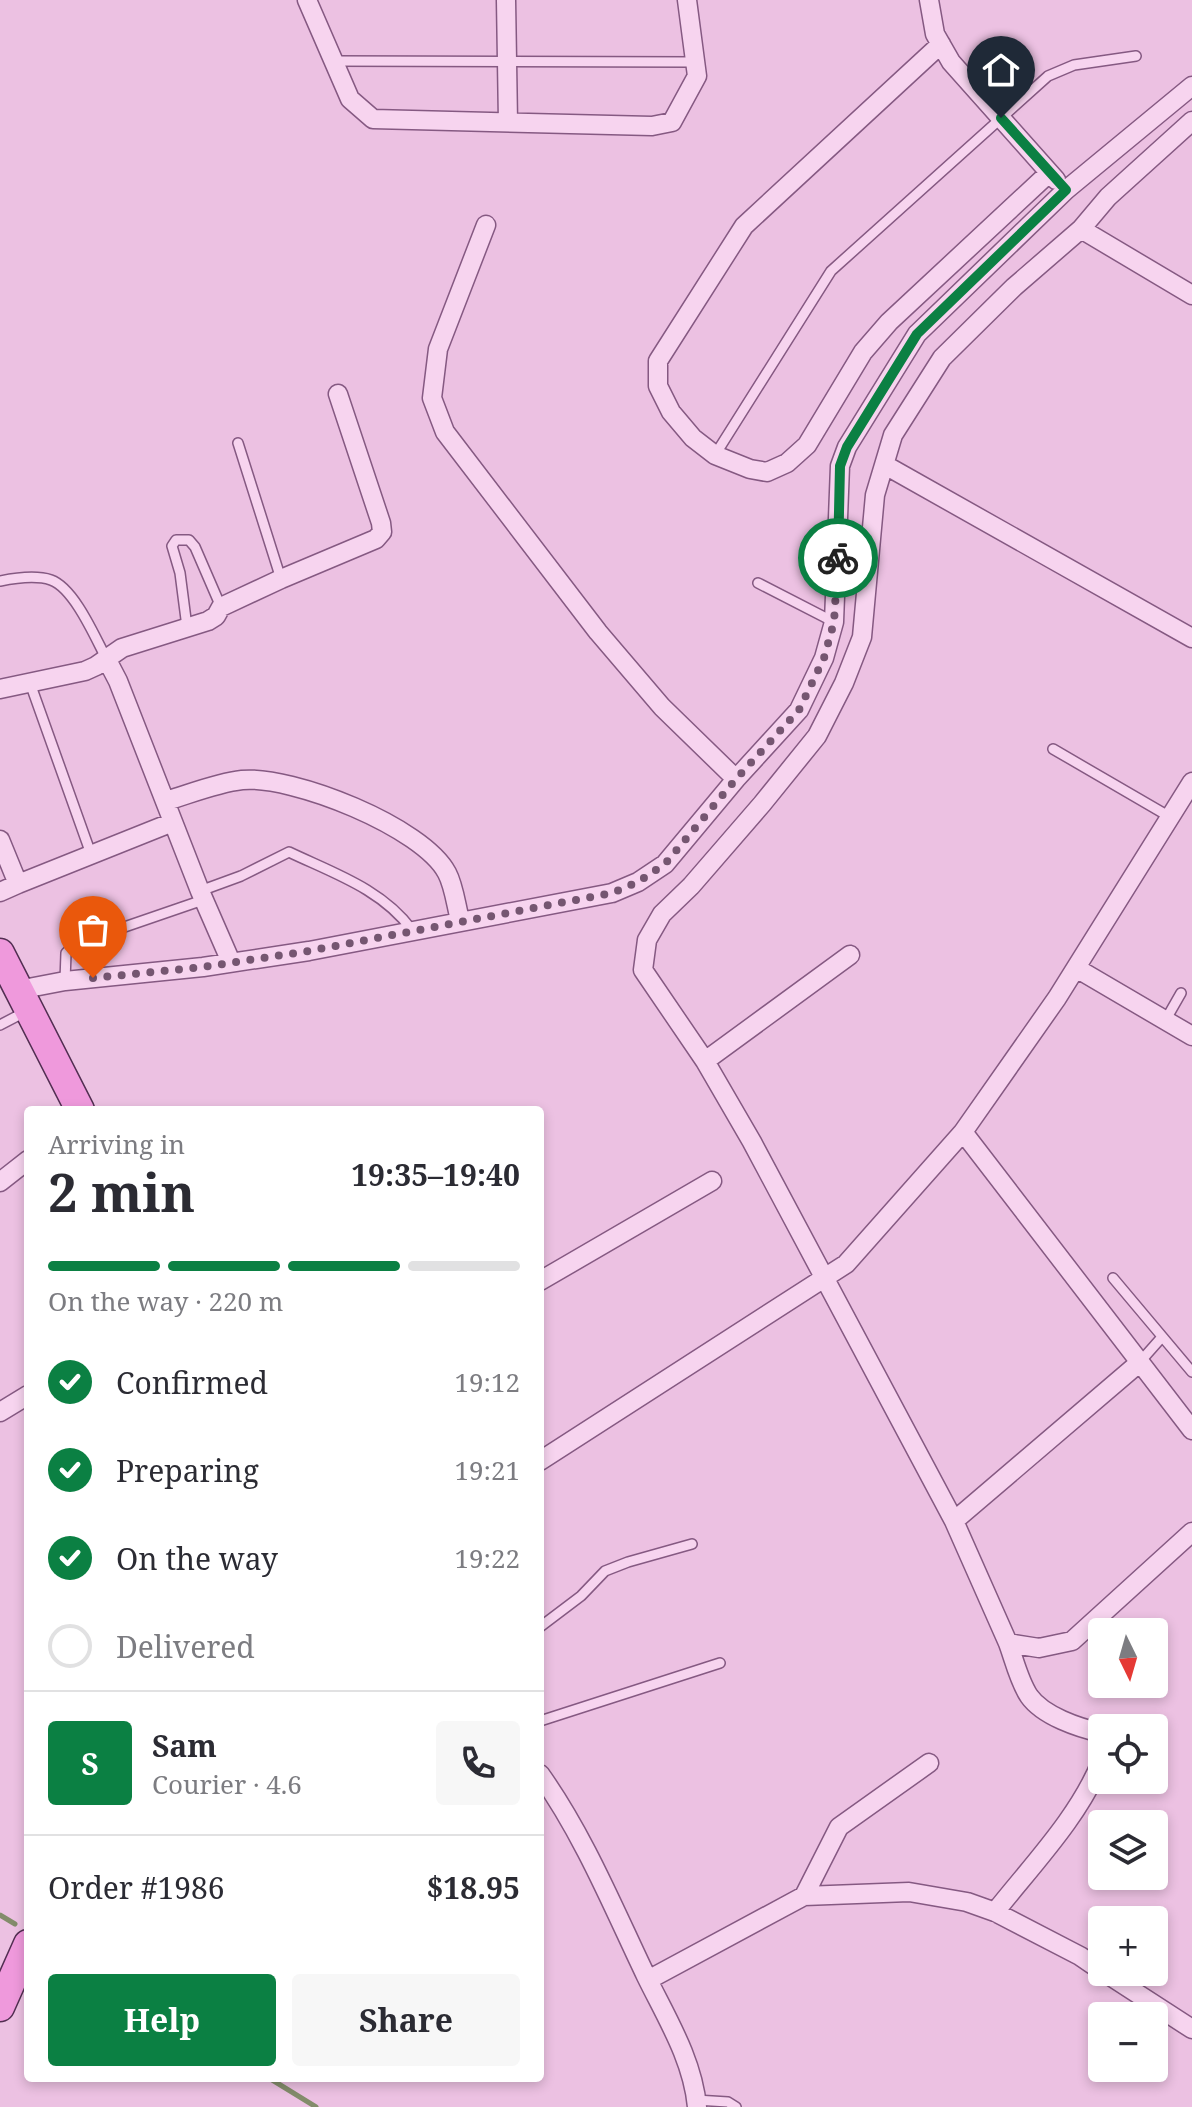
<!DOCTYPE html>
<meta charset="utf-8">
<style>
body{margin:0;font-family:"Noto Serif",serif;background:#f7f7f7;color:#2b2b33;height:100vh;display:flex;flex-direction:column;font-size:30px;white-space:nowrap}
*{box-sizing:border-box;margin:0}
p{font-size:26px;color:#7c7c81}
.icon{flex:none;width:44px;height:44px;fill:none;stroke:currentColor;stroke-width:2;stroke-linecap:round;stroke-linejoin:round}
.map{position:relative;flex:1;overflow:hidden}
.drawer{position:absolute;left:24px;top:1106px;width:520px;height:976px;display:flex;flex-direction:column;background:#fff;border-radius:8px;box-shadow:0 4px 12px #0003}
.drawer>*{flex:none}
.needle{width:52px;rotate:175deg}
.tools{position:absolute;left:1088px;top:1618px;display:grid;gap:16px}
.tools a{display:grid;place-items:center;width:80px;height:80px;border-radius:8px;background:#fff;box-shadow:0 4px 12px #0003;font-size:40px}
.pin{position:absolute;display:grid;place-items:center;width:68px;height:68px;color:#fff;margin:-82px -34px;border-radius:50% 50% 50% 0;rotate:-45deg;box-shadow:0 0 8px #0007}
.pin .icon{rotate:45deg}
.courier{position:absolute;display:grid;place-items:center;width:80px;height:80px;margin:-40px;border:6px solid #0b8043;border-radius:50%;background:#fff;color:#222;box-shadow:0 2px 10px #0007}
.overview em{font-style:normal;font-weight:700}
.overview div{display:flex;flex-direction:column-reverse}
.overview{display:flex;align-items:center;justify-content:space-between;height:136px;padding:0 24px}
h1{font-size:52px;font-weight:700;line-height:60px}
.bar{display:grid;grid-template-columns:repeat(4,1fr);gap:12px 8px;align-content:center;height:96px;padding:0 24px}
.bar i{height:10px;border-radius:6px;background:#e1e1e2}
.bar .selected{background:#0b8043}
.bar p{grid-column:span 4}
.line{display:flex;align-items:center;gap:20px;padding:0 24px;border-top:2px solid #e1e1e2}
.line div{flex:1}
.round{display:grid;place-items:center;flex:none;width:84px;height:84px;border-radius:8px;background:#f7f7f7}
ol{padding:0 24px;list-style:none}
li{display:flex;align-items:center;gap:24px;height:88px}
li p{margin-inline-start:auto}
li .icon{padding:8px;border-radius:50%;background:#0b8043;color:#fff;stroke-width:4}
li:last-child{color:#7c7c81}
li i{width:44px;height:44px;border:4px solid #e1e1e2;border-radius:50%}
.primary-button{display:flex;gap:16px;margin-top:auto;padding:16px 24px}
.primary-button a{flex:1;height:92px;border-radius:8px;background:#0b8043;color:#fff;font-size:32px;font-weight:700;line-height:92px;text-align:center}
.primary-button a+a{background:#f7f7f7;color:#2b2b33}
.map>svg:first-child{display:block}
</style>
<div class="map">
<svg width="1192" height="2107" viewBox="0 0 1192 2107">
<rect width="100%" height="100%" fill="#ecc1e2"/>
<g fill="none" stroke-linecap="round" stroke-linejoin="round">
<path stroke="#838c6b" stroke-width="5" d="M0,1915l15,9
M269,2078l47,29"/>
<g stroke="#855982" stroke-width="12">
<path id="service" d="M333,61l362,1
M238,443l43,136
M715,455l116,-184 217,-195 26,-11 62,-9
M0,581c15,-3 36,-6 51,-1 23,8 44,57 55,78
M758,583l76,39
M187,627l-7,-54 -8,-27 4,-6h13l6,7 26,60
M30,683l61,171
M1053,749l117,68
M200,891l41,-15 48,-24c44,21 93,37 123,78
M65,981l1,-28 9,-9 128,-44
M1165,1021l16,-28
M0,1025l25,-13
M1113,1278l79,94
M1139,1363l23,-26
M540,1627l41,-31 24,-25 23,-9 64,-18
M540,1721l180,-58
M696,2100l32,2 8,5"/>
</g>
<g stroke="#855982" stroke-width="21">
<path id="minor" d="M307,0l43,99 23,20 279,7 20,-4 25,-46 -10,-76
M506,0l2,122
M929,0l6,34 16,28 105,118
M941,44l-197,182 -86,135v25l13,26 22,26 22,17 35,14 17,3 20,-9 20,-18 56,-93 26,-30 160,-149
M1192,121l-84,76 -27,32 -67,58 -72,71 -49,77 -18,60 -13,142 -18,46 -27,53 -55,68 -71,82 -29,28 -15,26 -4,30 62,91 47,81 202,379 54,122 31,5 33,-7 120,-109
M486,225l-48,124 -6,49 13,34 153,200 64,75 74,72
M1081,229l111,66
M885,465l307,173
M106,658l12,23 82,210 31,71
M0,689l85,-18 11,-5 26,-18 86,-27 8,-5 5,-9 60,-28 95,-40 6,-7 -1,-9 -43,-129
M166,801c24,-7 50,-18 76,-21 50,-5 181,47 205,93 7,13 9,32 13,47
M0,840l18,44 -18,8
M18,884l155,-62
M1076,968l116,68
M18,990l47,-9 138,-14 106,-16 303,-58 26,-11 27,-18 71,-85 63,-69 25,-52 10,-36 6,-156 7,-19 70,-113 149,-144 126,-104
M705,1061l145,-106
M963,1132l229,298
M0,1182l28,-22
M540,1281l172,-100
M0,1412l28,-17
M540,1461l306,-197 117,-132 94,-134 135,-216
M954,1521l185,-158
M1008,1643c6,16 11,38 21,53 14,20 50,32 73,37
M540,1774c44,62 73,133 106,202 20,41 47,84 51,131
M804,1896l35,-69 90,-64
M995,1912c38,-48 84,-95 107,-152
M1104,1972l88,57
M648,1980l156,-84 105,-4 58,10 28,10 85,44 22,15"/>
</g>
<g stroke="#522e52" stroke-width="31">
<path id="primary" d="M0,953l80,157
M0,2007l28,-63"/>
</g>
<use href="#service" stroke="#f7d4ef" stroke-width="9"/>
<use href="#minor" stroke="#f7d4ef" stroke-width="18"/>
<use href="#primary" stroke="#ef99dc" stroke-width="28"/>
</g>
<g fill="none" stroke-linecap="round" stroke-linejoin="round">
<path stroke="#755671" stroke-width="8" stroke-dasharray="0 14.4" d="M93,978l110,-11 106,-16 303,-58 26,-11 27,-18 71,-85 63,-69 25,-52 10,-36 4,-64"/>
<path stroke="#0b8043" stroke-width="10" d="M838,558l2,-92 7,-19 70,-113 149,-144 -65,-72"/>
</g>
</svg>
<div class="tools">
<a><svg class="needle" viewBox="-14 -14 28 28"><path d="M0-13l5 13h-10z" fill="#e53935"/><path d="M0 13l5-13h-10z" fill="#7c7c81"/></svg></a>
<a><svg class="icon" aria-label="locate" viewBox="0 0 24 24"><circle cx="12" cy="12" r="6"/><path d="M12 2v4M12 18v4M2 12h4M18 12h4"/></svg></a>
<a><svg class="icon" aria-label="layers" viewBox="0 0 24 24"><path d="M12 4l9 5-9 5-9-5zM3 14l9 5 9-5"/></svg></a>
<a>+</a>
<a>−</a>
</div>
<div class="pin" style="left:93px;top:978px;background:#ea580c"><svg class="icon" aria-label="bag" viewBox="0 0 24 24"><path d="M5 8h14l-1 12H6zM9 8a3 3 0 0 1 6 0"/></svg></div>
<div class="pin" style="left:1001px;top:118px;background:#1f2937"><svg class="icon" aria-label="home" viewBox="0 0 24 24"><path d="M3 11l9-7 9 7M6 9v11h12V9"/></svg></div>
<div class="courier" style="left:838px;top:558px"><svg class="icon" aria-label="bike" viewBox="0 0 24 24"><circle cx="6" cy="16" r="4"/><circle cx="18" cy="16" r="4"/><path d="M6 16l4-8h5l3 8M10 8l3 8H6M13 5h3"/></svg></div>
<section class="drawer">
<div class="overview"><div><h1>2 min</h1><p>Arriving in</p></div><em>19:35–19:40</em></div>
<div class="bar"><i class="selected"></i><i class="selected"></i><i class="selected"></i><i></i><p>On the way · 220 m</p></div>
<ol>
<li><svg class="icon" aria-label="check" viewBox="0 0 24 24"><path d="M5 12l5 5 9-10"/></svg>Confirmed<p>19:12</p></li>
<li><svg class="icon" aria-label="check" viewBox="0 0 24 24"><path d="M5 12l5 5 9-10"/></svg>Preparing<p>19:21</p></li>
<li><svg class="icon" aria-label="check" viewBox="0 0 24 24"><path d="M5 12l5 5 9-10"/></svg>On the way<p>19:22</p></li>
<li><i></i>Delivered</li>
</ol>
<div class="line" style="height:144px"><b class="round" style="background:#0b8043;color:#fff">S</b><div><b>Sam</b><p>Courier · 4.6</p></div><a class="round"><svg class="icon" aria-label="phone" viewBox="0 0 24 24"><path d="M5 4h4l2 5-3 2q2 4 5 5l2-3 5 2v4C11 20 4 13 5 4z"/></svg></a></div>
<div class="line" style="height:104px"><div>Order #1986</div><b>$18.95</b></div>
<div class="primary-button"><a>Help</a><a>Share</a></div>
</section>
</div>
